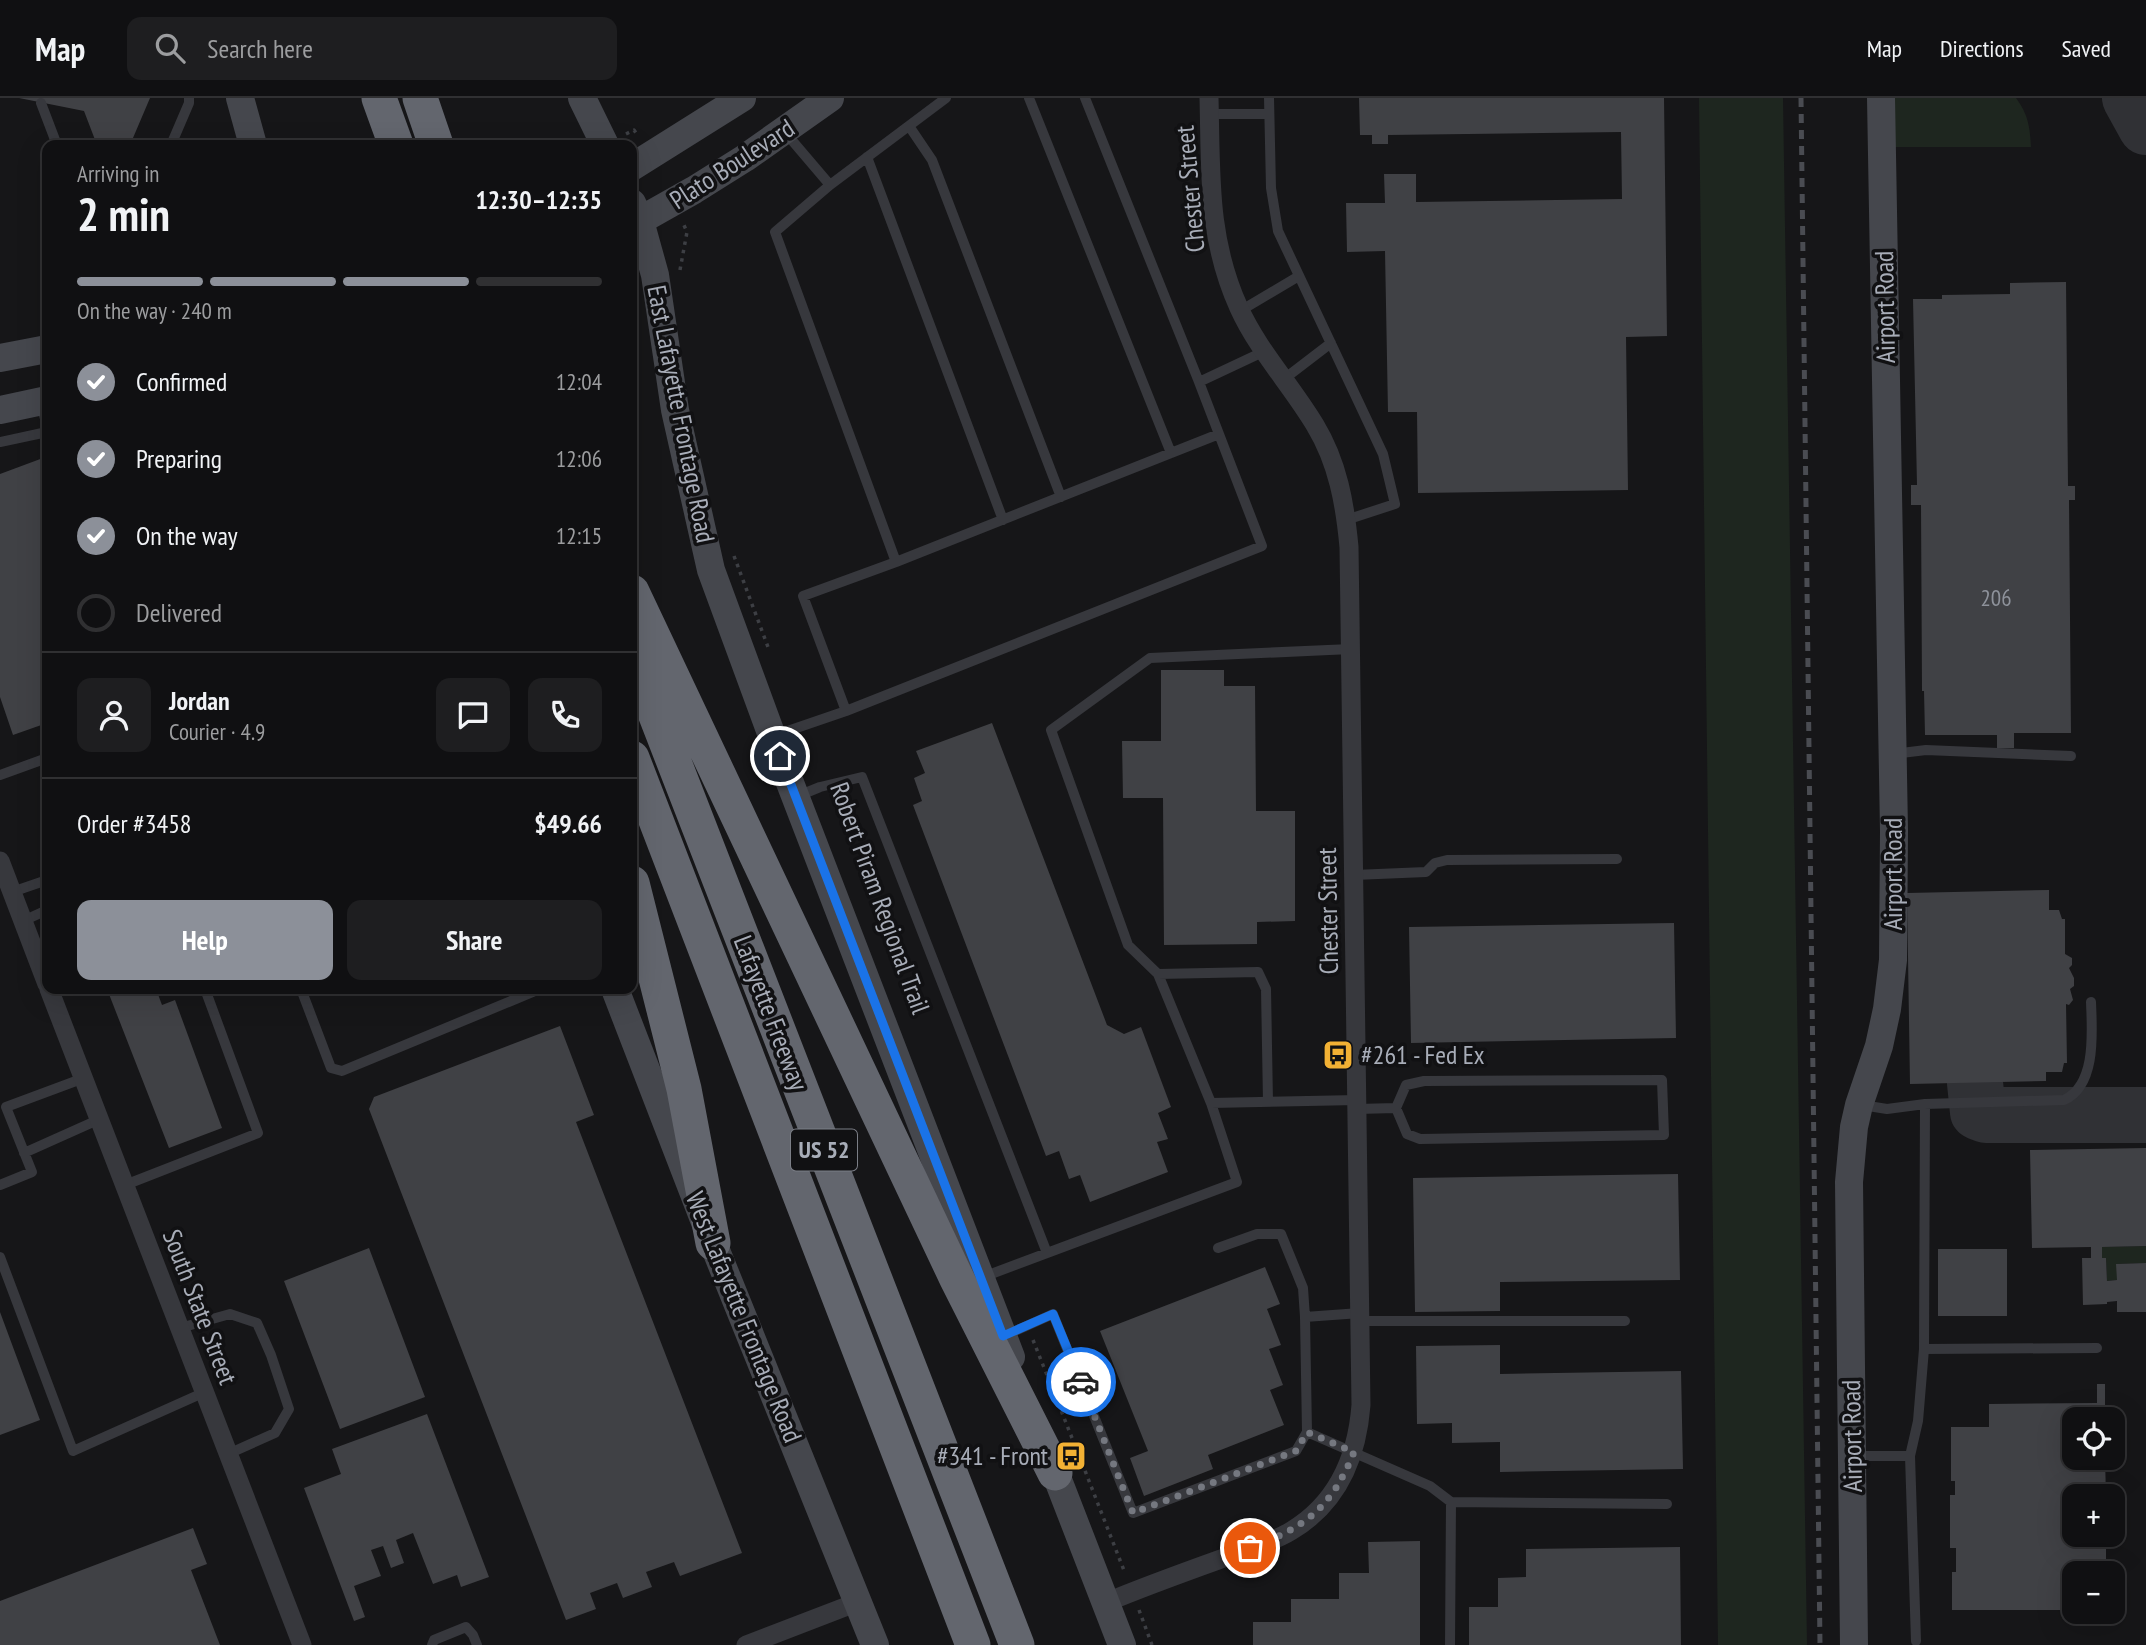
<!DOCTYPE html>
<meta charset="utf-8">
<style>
body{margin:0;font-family:"PT Sans Narrow",sans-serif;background:#1e1e20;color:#f1f3f6;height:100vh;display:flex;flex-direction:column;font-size:26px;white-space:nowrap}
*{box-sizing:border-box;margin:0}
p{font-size:23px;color:#9c9d9f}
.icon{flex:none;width:38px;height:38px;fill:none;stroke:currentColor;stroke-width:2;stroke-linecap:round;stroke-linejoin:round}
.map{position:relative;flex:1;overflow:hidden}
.side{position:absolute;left:42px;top:42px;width:595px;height:854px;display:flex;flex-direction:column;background:#101012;border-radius:14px;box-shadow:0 7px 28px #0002,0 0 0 2px #303032}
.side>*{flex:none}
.tools{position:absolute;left:2062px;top:1309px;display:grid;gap:14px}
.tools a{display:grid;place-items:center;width:63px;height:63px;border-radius:14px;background:#101012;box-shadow:0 7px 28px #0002,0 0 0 2px #303032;font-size:35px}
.pin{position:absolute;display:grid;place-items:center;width:60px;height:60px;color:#fff;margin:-30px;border:4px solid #fff;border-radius:50%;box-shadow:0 2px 7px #0007}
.courier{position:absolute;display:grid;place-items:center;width:70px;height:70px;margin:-35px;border:5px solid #1a73e8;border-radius:50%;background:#fff;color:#222;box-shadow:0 2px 9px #0007}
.headline em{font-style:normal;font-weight:800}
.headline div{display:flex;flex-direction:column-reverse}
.headline{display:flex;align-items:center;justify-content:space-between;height:119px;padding:0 35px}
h1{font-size:46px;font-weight:800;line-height:52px}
.bar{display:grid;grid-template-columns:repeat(4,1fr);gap:10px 7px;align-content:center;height:84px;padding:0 35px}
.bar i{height:9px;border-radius:5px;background:#303032}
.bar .on{background:#8c9099}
.bar p{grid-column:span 4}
.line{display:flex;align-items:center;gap:18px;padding:0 35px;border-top:2px solid #303032}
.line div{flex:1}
.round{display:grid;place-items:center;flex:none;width:74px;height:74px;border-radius:14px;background:#1e1e20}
ol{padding:0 35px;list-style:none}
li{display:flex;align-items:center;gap:21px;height:77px}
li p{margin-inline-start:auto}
li .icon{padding:7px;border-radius:50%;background:#8c9099;color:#fff;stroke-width:4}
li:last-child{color:#9c9d9f}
li i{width:38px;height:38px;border:4px solid #303032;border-radius:50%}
.action{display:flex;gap:14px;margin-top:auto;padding:14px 35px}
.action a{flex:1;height:80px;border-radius:14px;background:#8c9099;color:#fff;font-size:28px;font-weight:800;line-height:80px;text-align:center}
.action a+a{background:#1e1e20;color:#f1f3f6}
header{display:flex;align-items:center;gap:42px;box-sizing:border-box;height:98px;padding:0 35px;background:#101012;border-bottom:2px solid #303032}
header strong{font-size:33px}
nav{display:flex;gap:38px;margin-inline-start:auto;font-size:24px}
.search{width:490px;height:63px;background:#1e1e20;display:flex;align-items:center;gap:18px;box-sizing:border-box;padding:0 24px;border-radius:14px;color:#9c9d9f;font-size:26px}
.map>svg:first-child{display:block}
</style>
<header>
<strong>Map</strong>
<div class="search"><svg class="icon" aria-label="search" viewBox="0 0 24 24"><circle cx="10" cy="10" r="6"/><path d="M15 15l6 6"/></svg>Search here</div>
<nav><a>Map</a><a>Directions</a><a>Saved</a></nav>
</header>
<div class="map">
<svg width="2146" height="1547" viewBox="0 0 2146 1547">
<rect width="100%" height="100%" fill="#161618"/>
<path fill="#1e261f" d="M1699,0h84l24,1547h-89z
M1893,0h123c12,16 14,29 15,49h-137z
M2146,1148v17l-29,1v16l-10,1 -1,-23h-4v-11z"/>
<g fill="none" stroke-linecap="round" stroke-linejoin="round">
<path stroke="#303135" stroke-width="56" d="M2130,0l16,29
M1975,985l3,29 8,3h160"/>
</g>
<path fill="#404145" d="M19,0h131l-20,47h-33l-13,-34z
M1359,0h305l3,238 -41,1 2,153 -210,3 -1,-81h-29l-3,-161 -38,1 -1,-49h39l-1,-29h32v28l206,-3 -1,-67 -233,3v9h-16v-9h-12z
M2066,184l2,204h7v14h-6l2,233h-57v15h-17v-13h-72l-1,-44h-2l-1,-186h-10v-20h6l-4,-186h29v-4l68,-1v-11z
M43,360l4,13v252l-34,12 -13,-38v-223z
M1161,572h63v16h31l1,125h39v110l-38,1v22l-93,1 -1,-147h-40l-1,-57h39z
M992,625l115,302 17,9 17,-7 30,80 -13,6 10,26 -11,3 11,30 -78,30 -10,-27 -11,4 -10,-28 -13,5 -133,-351 9,-4 -8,-23 11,-5 -9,-22z
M2049,792v20h10l3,9h3v35l7,4v7l-3,3 5,10v8l-4,3 3,11 -4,5 -3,-1 1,59h-3l-2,9h-16v9l-136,3 -3,-191z
M1674,825l2,115 -265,5 -2,-116z
M107,891h49l6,16 13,-5 47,128 -53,20z
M560,928l34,89 -18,7 166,431 -62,23 -6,-14 -28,10 6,15 -29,11 -6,-15 -27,10 6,16 -30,11 -197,-511 5,-12z
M2146,1050v98l-44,1v11h4l1,23 10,-1 -1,-16 30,-1v49h-29v-11l-10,1v2l-24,1 -1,-47h9v-11l-59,1 -2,-98z
M1678,1076l2,106 -180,2v29l-85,1 -2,-134z
M369,1150l56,149 -85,32 -56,-148z
M1938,1151h69v67h-69z
M1265,1169l15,37 -13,5 14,36 -12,4 14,36 -13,5 14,35 -76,30 5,14 -69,27 -14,-38 18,-7 -48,-120z
M0,1214l40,108 -40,15z
M1500,1247v29l181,-3 2,98 -183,3v-30l-48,1v-20l-35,1 -1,-78z
M2097,1286h8v35h-31v39h31l1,38h-32v39h32v38h-32v37h-122v-38h4v-24h-6v-53h5v-14h-4v-54h38v-23l108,-1z
M427,1316l62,163 -28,10 -4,-12 -24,9 -20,-51 -17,7 8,23 -13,5 -8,-22 -12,4 10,26 -27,10 11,31 -11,4 -50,-133 37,-14 -9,-25z
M193,1430l14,36 -16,6 29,75h-220v-44z
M1420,1443v104h-167v-23h38v-23h48v-26h30l-1,-31z
M1680,1449l1,98h-212v-38h29v-29l28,-1v-28z"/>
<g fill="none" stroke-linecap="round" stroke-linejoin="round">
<path stroke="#3d3f44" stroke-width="3.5" stroke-dasharray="3.5 5" stroke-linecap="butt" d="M626,36l8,-4 4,6
M680,172l7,-38 -4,-9
M734,458l34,91
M1033,1242l45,113
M1082,1365l43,110
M1139,1512l13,35"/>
<path stroke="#37383d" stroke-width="10" d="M1029,0l142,355
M1085,0l114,284 66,-31
M1269,0l2,90 7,43 105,223 12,50 -49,16
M41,5l16,42
M1210,16h59
M909,28l23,34 129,337
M784,33l46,54 -55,47 121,330 -93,34 43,115 416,-165 -63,-164
M171,47l18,-42v-5
M867,59l136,363
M830,87l116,-87
M1240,213l59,-35
M1284,281l47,-36
M40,304l7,23
M0,344l47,-10
M896,464l323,-128
M773,638l73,-25
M1893,656l33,-4 145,6
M0,677l47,-17
M798,698l22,-9 42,-10 185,476
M1354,777l72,-3 9,-9 12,-3 170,-1
M12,794l35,-12
M23,823l24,-11
M1158,876l100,-2 8,17 2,113
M301,891l30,79 11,3 198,-82
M1211,1005l-53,-129 -30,-29 -77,-215 99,-72 201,-9
M1862,1007l25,4 38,-5 139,-4c33,-15 28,-69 27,-98
M1357,1011l39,-1 11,26 13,5 244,-4 -2,-55 -238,1 -18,4 -10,23
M24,1055l76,-34
M0,1087l32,-13 -26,-65 78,-29
M125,1087l133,-52 -53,-144
M1218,1150l39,-14h24l22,54 2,29 55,-4
M0,1159l73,194 132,-59
M983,1179l254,-95 -26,-79 146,-3
M1360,1223h265
M180,1230l50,-14 27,9 14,32 18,54 -14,24 -47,21
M1004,1238l49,-22 80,199 163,-62 11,-19 -2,-115
M1924,1251l1,-245
M1307,1334l123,54 21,16 -1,143
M1854,1358h56
M1451,1404l216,2
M1916,1543l-6,-185 8,-35 6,-72 173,-1
M432,1547l2,-5 32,-13 7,8 4,10"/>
<path stroke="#37383d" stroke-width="19" d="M0,763l47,123
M49,891l253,656
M1105,1505c38,-16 77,-30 116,-44 23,-9 49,-15 70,-28 47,-28 66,-74 70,-126l-12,-858c-4,-43 -11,-84 -34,-122 -24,-40 -57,-75 -76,-117 -32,-70 -28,-135 -30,-210
M746,1547l112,-43"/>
<path stroke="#45474d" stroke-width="28" d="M240,0l13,47
M582,0l23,47
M632,69l110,-69
M632,105l8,18 15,54 20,135 36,160 61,166 239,621
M632,127l62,-35 51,-32 85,-60
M0,260l47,-9
M0,312l47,-10
M615,891l98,254 162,402
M1048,1356l74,191
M1854,1547l-5,-463 5,-55 5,-22 20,-59 8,-37 6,-49 1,-129 -13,-733"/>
<path stroke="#63666e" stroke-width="35" d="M379,0l17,47
M420,0l16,47
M632,494l324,685 99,196
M632,556l385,991
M632,660l341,887
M632,785l52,206 29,154"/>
<path stroke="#4a4c52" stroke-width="5" stroke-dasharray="9 7" stroke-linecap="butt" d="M1801,0l19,1547"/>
</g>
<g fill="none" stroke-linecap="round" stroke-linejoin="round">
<path stroke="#757880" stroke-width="7" stroke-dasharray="0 12.6" d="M1081,1284l52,131 163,-62 11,-19 47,20c-23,57 -49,75 -104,96"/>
<path stroke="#1a73e8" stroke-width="9" d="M780,658l223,580 50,-22 28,68"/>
</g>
<defs>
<g id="bus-square" transform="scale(1.575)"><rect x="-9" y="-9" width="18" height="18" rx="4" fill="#f2b134" stroke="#111113"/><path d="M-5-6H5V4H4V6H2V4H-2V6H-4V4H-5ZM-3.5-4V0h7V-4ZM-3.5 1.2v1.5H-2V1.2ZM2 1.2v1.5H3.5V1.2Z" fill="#111"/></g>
</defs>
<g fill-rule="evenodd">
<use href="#bus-square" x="1338" y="957"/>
<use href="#bus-square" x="1071" y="1358"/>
</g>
<g text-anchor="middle" stroke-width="7" stroke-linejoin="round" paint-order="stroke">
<g font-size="23" fill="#8e929b">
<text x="1996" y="508">206</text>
</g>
<rect fill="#111113" stroke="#7b7e86" stroke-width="2" x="791" y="1031.5" width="66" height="41" rx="5"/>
<g font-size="24" font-weight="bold" fill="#a8adb8">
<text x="824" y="1060">US 52</text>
</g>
<g font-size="26" fill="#a8adb8" stroke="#111113">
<text transform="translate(732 66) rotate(-33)" y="9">Plato Boulevard</text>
<text transform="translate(1190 91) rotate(-95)" y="9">Chester Street</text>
<text transform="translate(1885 209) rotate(-91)" y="9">Airport Road</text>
<text transform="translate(681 316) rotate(79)" y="9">East Lafayette Frontage Road</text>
<text transform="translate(1893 776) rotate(-90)" y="9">Airport Road</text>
<text transform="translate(880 800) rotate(70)" y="9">Robert Piram Regional Trail</text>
<text transform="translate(1328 813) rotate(-91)" y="9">Chester Street</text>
<text transform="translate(771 915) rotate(69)" y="9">Lafayette Freeway</text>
<text transform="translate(200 1209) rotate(69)" y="9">South State Street</text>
<text transform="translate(744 1219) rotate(68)" y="9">West Lafayette Frontage Road</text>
<text transform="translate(1852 1338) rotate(-91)" y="9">Airport Road</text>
</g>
<g font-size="26" fill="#a8adb8" stroke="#111113" text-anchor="start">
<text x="1361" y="966">#261 - Fed Ex</text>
<text x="1048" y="1367" text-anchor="end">#341 - Front</text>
</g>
</g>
</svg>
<div class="tools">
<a><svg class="icon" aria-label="locate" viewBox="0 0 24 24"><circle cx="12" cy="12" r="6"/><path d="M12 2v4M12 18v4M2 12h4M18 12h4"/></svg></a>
<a>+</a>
<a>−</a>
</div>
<div class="pin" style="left:1250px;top:1450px;background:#ea580c"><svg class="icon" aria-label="bag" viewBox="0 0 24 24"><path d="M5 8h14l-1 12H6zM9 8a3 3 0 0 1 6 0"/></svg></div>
<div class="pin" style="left:780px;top:658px;background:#1f2937"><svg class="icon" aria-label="home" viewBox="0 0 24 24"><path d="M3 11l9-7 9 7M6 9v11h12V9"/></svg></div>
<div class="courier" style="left:1081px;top:1284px"><svg class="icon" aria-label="car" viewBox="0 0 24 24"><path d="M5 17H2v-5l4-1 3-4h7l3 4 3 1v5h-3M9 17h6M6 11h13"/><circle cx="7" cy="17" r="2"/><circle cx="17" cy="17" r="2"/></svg></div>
<section class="side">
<div class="headline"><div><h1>2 min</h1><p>Arriving in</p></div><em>12:30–12:35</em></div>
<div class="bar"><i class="on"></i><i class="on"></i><i class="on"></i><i></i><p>On the way · 240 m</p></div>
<ol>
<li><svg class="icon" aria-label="check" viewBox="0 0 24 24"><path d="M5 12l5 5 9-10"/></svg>Confirmed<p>12:04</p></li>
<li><svg class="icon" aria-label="check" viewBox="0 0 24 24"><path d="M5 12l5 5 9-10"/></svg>Preparing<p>12:06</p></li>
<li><svg class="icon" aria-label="check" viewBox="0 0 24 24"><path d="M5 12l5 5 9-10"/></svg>On the way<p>12:15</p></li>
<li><i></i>Delivered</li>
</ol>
<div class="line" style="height:126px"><a class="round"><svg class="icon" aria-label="person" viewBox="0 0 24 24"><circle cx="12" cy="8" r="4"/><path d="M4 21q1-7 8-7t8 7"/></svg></a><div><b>Jordan</b><p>Courier · 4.9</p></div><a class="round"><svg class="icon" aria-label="chat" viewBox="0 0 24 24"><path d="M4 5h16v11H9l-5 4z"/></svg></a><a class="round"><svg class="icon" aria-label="phone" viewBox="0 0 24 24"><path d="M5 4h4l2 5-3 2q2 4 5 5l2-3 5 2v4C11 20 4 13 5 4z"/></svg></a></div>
<div class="line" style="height:91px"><div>Order #3458</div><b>$49.66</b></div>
<div class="action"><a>Help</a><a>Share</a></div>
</section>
</div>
